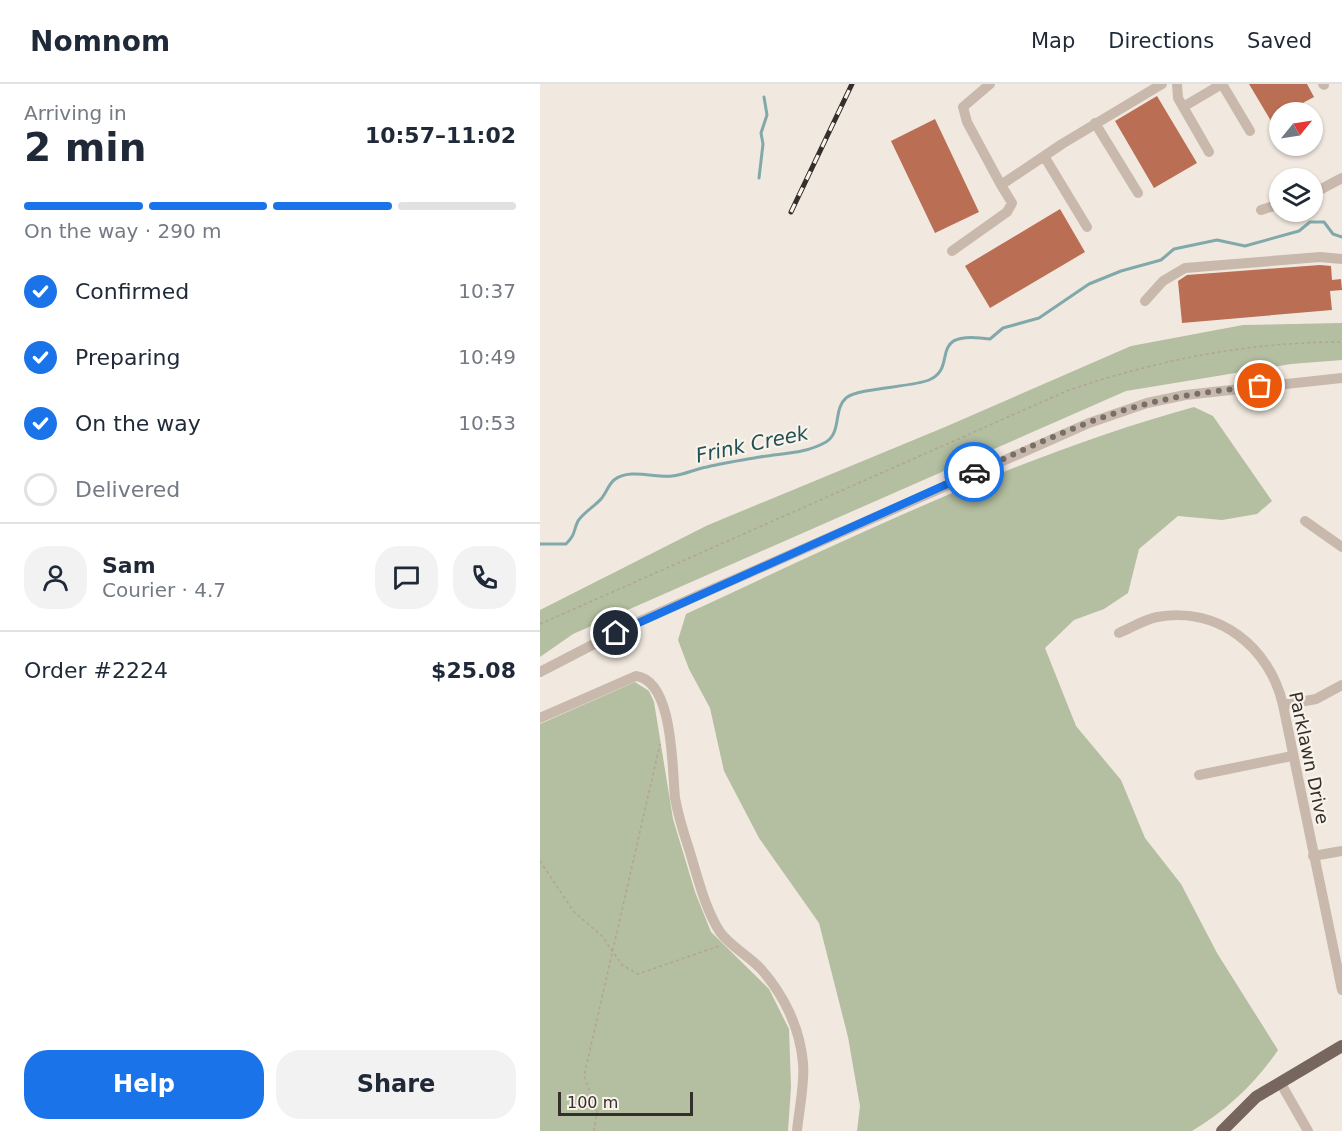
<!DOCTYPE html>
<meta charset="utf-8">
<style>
body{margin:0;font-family:"DejaVu Sans",sans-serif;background:#f2f2f3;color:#1f2937;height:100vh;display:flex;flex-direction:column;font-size:22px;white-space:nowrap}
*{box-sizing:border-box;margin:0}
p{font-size:20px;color:#747a83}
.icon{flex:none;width:33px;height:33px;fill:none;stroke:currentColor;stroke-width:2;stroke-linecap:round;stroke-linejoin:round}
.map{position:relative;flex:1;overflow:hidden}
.details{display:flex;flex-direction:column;background:#fff;width:540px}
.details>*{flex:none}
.needle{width:39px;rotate:60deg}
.buttons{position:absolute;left:729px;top:18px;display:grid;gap:12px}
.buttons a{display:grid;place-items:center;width:54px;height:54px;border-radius:50%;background:#fff;box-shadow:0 2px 4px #0004;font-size:30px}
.scale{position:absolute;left:18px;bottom:15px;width:135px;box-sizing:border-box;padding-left:6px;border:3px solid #362e2a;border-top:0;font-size:16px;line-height:21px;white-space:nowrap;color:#362e2a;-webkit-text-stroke:4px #f8f3eb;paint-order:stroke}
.pin{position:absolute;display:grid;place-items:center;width:51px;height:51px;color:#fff;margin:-26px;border:3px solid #fff;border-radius:50%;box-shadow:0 2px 6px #0007}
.courier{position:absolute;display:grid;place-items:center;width:60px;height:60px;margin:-30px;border:4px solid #1a73e8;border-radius:50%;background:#fff;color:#222;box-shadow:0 2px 8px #0007}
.head em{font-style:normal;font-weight:700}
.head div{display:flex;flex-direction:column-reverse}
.head{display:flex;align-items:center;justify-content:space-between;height:102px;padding:0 24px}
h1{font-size:39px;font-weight:700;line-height:45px}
.bar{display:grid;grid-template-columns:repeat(4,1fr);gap:9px 6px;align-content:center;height:72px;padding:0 24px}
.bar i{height:8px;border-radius:4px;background:#e0e1e3}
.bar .active{background:#1a73e8}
.bar p{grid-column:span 4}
.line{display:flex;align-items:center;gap:15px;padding:0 24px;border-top:2px solid #e0e1e3}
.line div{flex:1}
.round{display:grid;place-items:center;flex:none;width:63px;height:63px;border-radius:24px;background:#f2f2f3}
ol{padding:0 24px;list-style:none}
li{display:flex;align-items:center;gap:18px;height:66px}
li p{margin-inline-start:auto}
li .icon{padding:6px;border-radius:50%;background:#1a73e8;color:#fff;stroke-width:4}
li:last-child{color:#747a83}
li i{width:33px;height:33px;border:3px solid #e0e1e3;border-radius:50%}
.button{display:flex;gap:12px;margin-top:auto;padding:12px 24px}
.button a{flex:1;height:69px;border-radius:24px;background:#1a73e8;color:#fff;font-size:24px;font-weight:700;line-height:69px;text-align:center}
.button a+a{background:#f2f2f3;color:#1f2937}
header{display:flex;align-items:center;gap:36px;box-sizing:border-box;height:84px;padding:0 30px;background:#fff;border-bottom:2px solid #e0e1e3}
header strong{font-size:28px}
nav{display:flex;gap:33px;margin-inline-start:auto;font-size:21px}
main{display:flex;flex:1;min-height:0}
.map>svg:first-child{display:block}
</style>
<header>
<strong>Nomnom</strong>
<nav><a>Map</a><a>Directions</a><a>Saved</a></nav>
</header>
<main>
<section class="details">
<div class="head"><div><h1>2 min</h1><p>Arriving in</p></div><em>10:57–11:02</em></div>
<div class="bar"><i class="active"></i><i class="active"></i><i class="active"></i><i></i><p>On the way · 290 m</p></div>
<ol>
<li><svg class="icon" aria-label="check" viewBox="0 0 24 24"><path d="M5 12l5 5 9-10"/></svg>Confirmed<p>10:37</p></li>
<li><svg class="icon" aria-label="check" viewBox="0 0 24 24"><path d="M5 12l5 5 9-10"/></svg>Preparing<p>10:49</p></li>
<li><svg class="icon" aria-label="check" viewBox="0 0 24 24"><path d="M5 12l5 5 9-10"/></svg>On the way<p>10:53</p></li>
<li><i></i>Delivered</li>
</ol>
<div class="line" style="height:108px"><a class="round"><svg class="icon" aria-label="person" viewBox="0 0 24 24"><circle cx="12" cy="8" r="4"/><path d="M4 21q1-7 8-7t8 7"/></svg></a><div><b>Sam</b><p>Courier · 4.7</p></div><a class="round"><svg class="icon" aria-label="chat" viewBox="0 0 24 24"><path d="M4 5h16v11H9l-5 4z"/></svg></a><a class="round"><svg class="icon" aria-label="phone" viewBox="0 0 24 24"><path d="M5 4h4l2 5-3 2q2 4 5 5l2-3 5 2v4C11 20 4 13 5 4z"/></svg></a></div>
<div class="line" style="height:78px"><div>Order #2224</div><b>$25.08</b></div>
<div class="button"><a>Help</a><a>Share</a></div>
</section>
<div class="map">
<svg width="802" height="1047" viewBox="0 0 802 1047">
<rect width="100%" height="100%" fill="#f1e9df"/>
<path fill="#b4bea0" d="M802,239v37l-51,4 -165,27 -553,243 -33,23v-47l168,-85 237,-98 186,-81 112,-21z
M654,323l19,9 59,85 -15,13 -35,6 -44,-4 -39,33 -11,44 -24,16 -30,11 -29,28 31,78 45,54 24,58 36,46 36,69 61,97c-22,33 -52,61 -86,81h-335l3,-25 -12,-69 -29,-114 -60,-85 -35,-67 -14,-63 -21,-39 -11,-29 8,-26c166,-77 331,-158 508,-207z
M95,598l14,9 5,11 19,117 22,73 16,40 58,57 20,40 2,58 -3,44h-248v-407z"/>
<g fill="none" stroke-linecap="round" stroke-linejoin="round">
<path stroke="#81a9ab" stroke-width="3" d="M219,94l4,-34 -2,-11 6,-18 -3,-18
M0,460h26c10,-10 7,-13 12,-23 5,-8 17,-15 23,-22 5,-6 8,-15 13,-19 15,-12 41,-2 58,-4 12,-1 23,-7 35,-9 17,-4 36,-7 53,-10 23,-4 45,-3 66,-15 16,-10 7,-33 20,-44 11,-10 67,-11 83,-18 31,-13 -5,-51 61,-41l13,-11 36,-10 50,-34 32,-13 40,-11 13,-11 43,-9 28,6 54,-15 11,-9h14l9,12 9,3"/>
</g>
<path fill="#ba6e53" d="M709,0h58l7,13 -28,15h-6v4l-9,5z
M617,12l40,67 -43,25 -39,-67z
M395,35l44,93 -44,21 -44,-92z
M520,125l25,43 -95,56 -25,-42z
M780,181l11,1 1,14 9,-1 1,11 -12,1 2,19 -150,13 -4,-42 9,-6z"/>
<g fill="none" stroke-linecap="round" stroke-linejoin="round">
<path stroke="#b3a396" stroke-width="1.5" stroke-dasharray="3 3" stroke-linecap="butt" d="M0,540l529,-234c89,-30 179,-48 273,-48
M0,777l34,51 28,24 20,29 16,9 81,-28
M54,1047l3,-20 -13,-35 76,-332"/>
<path stroke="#c8b9ac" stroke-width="10" d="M450,0l-27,23 4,15 34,63 61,-41 100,-60
M637,0l1,14 31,54
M682,0l28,47
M783,0l1,1
M643,23l39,-23
M555,39l43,70
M504,72l43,71
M772,110l30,-16
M721,126l19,-6
M412,167l55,-39 5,-9 -11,-18
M605,217l18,-20 22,-13 135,-11 22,2
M765,437l37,26
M579,549c12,-5 24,-13 38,-16 61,-11 113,30 126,88l59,285
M0,588l91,-47 458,-202 58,-20 38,-8 157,-17
M743,621l33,-6 26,-14
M0,634l96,-42c38,5 36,93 39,122 3,16 8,33 13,48 9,28 16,61 32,86 11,15 28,23 41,37 23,26 39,59 42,94 2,21 -4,46 -6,68
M659,691l93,-19
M773,772l29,-5
M740,998l28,49"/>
<path stroke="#77665d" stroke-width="12" d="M682,1047l34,-34 86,-51"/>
<g stroke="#362e2a" stroke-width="5">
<path id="rail" d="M251,128l61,-128"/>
</g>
<use href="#rail" stroke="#f8f3eb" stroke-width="3" stroke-dasharray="9" stroke-linecap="butt"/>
</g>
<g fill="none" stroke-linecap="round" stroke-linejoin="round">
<path stroke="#776f69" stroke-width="6" stroke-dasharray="0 10.8" d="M434,388c57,-25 115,-54 176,-69 36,-9 73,-13 110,-17"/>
<path stroke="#1a73e8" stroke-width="8" d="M76,549l358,-161"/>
</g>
<g text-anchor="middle" stroke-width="4.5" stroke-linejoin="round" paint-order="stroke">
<g font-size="18" fill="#362e2a" stroke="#f8f3eb">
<text transform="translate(769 674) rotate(78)" y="6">Parklawn Drive</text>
</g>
<g font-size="20" font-style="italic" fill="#235054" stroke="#f8f3eb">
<text transform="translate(212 360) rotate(-12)" y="7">Frink Creek</text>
</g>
</g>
</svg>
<div class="buttons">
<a><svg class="needle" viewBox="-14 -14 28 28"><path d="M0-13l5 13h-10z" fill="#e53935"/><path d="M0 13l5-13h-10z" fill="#747a83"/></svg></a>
<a><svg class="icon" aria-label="layers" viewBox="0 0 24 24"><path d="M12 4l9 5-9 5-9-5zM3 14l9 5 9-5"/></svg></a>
</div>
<div class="scale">100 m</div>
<div class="pin" style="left:720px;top:302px;background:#ea580c"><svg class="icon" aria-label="bag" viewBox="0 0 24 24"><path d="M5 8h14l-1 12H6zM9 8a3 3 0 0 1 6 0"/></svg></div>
<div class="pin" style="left:76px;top:549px;background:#1f2937"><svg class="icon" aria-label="home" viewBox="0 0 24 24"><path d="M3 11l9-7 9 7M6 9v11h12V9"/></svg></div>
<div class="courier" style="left:434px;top:388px"><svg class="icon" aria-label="car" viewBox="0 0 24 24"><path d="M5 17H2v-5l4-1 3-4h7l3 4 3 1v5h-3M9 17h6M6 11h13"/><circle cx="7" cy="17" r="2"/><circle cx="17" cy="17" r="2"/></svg></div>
</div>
</main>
